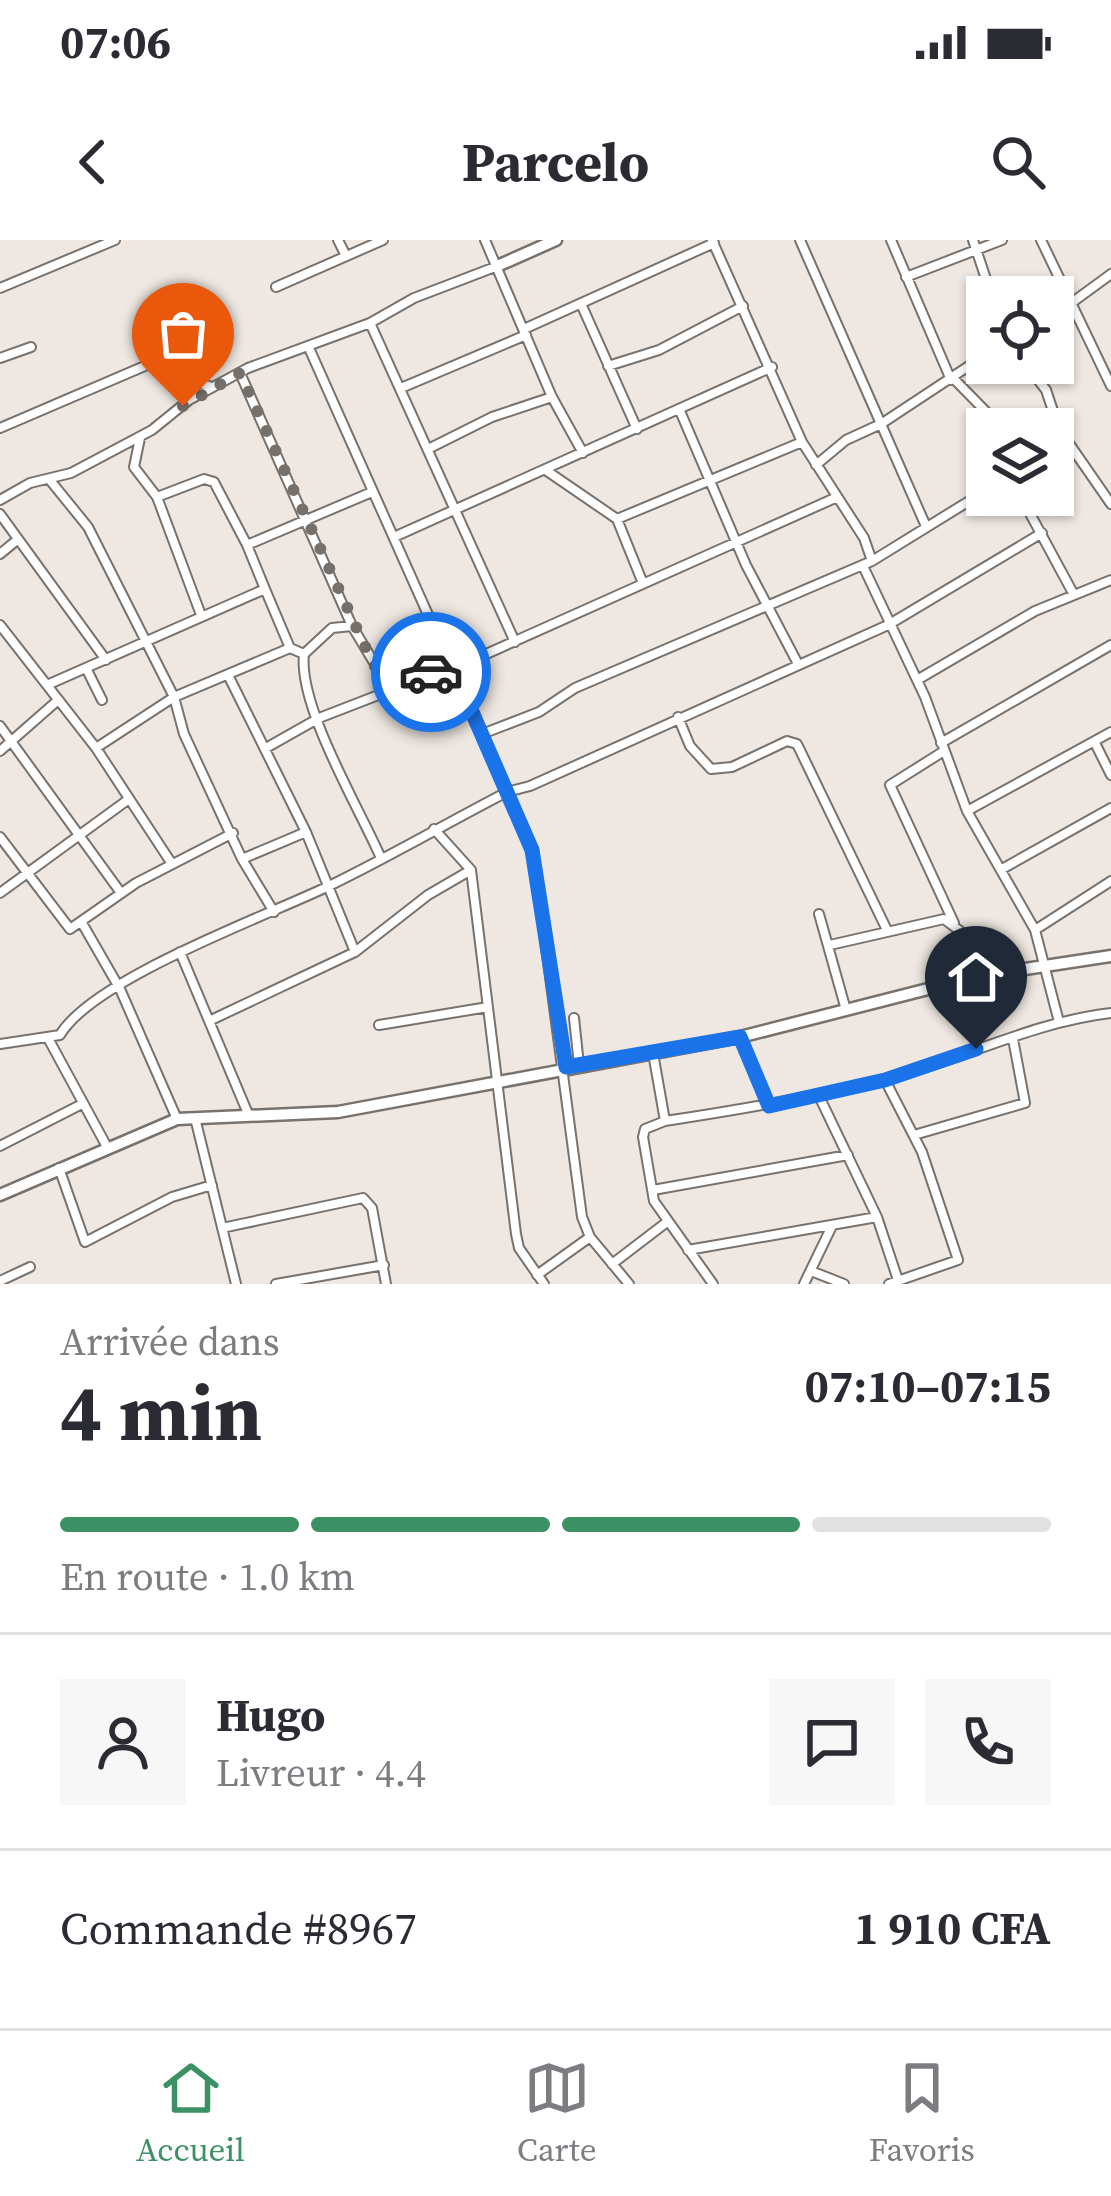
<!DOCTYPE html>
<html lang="fr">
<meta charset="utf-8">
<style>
body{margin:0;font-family:"Source Serif 4",serif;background:#f7f7f7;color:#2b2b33;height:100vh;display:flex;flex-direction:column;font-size:45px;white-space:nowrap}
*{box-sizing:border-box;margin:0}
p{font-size:39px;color:#7c7c81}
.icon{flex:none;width:66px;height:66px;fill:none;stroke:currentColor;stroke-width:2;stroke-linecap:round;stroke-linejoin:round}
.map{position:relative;height:1044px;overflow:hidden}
.sheet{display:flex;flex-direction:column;background:#fff;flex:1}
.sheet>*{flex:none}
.controls{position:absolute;left:966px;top:36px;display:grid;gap:24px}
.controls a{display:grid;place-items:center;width:108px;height:108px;border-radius:0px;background:#fff;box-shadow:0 3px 9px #0004;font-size:60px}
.pin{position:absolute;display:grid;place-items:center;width:102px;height:102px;color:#fff;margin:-123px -51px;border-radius:50% 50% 50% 0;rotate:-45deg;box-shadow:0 0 12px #0007}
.pin .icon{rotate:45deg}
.courier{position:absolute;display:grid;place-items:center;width:120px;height:120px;margin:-60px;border:9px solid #1a73e8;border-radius:50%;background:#fff;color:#222;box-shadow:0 3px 15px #0007}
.overview em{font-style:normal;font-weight:700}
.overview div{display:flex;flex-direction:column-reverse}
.overview{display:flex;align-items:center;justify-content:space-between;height:204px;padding:0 60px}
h1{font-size:78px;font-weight:700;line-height:90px}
.bar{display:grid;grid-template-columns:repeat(4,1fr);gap:18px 12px;align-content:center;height:144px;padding:0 60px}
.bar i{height:15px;border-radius:9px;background:#e1e1e2}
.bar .active{background:#3c9164}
.bar p{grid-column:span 4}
.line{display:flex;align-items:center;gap:30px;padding:0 60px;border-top:3px solid #e1e1e2}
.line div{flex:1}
.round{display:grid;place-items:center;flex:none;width:126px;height:126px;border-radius:0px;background:#f7f7f7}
.status{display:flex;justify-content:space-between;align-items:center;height:84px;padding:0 60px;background:#fff;direction:ltr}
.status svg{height:33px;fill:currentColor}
header{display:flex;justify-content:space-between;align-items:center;height:156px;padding:0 60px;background:#fff;font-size:54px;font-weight:700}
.menu{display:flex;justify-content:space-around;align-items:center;height:168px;border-top:3px solid #e1e1e2;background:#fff;font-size:33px;color:#7c7c81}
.menu a{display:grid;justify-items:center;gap:6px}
.menu .active{color:#3c9164}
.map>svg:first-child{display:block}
</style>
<div class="status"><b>07:06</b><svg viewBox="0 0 49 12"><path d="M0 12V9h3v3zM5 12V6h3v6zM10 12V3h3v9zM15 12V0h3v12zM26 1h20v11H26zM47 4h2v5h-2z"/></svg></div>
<header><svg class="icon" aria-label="back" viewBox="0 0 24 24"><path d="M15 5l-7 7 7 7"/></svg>Parcelo<svg class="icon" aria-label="search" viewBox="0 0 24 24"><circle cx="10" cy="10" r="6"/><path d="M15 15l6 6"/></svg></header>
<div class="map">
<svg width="1111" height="1044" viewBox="0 0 1111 1044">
<rect width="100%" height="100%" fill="#efe8e2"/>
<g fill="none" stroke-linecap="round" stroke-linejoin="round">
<g stroke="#78716c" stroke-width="12">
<path id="street" d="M338,0l8,16
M485,0l67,157 31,56
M800,0l81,184 -35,16 -30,25
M891,0l60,140
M973,0l19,57
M1041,0l70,146
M906,37l96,-37
M276,47l107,-47
M0,48l115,-48
M582,66l55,123
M1053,66l17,-2 41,-30
M370,83l145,319
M524,89l190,-86
M309,108l224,502 49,367 8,20 39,47
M0,118l31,-11
M1025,123l21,27 13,39 52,75
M608,126l51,-16 84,-44
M240,133l112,253 27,45 33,11 63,-23 360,-161
M954,139l49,50
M401,148l125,-53
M680,171l66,154 51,97
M0,188l161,-69 14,1 14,18 22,9
M140,198l-6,29 23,30 44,118
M430,208l62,-31 60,-20
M1053,209l14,-10
M547,231l70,48 25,62
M49,239l39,48 86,170 116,-49
M1020,255l54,100
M157,257l47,-18 10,3 33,63
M0,260l30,-17 41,-10 81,-43 37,-30 59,-32 122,-45 44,-25 81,-31
M0,274l106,146
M617,279l185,-77
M925,284l-44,-100 106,-70
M394,297l378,-170
M0,314l17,-14
M872,321l115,-71
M863,326l62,131 42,114 68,119 24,92
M265,349l-18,-44 125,-53
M0,385l96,123 76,116
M304,414c-6,52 54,152 76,202
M87,430l15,30
M228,435l78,157 49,120
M917,440l118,-69 76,-31
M47,445l218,-96 25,59 14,6 28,-26 20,-2
M678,477l12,29 21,23 21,-2 55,-26 10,3 90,186
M0,486l121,167
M482,494l57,-22 36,-24 297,-127 -8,-23 -62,-96 -90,-202
M941,503l170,-98
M1095,503l16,32
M96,508l78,-51 10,37 58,125 32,53
M266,508l53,-30 93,-36
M0,511l57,-50
M944,511l-54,34 64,138
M967,571l144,-79
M434,589l37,41 45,364 3,14 25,36
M0,597l70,92 66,-46 97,-50
M242,619l64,-27
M1002,629l109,-61
M0,653l129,-94
M819,674l27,96
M82,683l38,66 57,130
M1035,690l76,-49
M830,705l114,-26 16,12 19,45
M180,712l69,164
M574,778l5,47
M209,781l146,-69 73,-57 43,-25
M379,785l109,-18
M740,797l29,69
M49,800l57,105
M0,804l60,-9c33,-56 204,-118 269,-149 60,-29 118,-63 178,-94l23,-6 358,-161 154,-92
M653,813l12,68 -20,8 -2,8 11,64 59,83
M885,840l37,72 36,108 -69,24
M818,854l59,123 21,63
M195,878l41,166
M665,881c73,-11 145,-23 217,-41 77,-19 150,-58 229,-67
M914,895l111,-32 -12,-64
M0,906l82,-42
M59,928l26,74 87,-45 40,-12
M653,950l195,-35
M222,988l141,-30 9,10 14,76
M688,1010l189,-33
M612,1024l55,-42
M811,1031l33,13
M537,1035l53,-38
M0,1041l30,-14
M276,1044l108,-19
M804,1044l27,-56"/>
</g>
<g stroke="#78716c" stroke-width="15">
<path id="secondary" d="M495,27l61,-27
M0,955l177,-76 161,-7 402,-75 239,-61 132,-20"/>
</g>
<use href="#street" stroke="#fff" stroke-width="8"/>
<use href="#secondary" stroke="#fff" stroke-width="10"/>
</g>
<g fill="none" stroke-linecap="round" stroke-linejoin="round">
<path stroke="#75706c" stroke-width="12" stroke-dasharray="0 21.6" d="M183,166l57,-33 133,291 10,11 29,7 19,-10"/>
<path stroke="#1a73e8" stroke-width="15" d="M431,432l21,-6 80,184 34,217 174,-30 29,69 116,-26 91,-31"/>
</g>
</svg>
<div class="controls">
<a><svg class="icon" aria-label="locate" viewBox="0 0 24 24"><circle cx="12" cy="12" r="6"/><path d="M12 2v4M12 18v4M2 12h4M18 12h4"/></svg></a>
<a><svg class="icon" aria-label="layers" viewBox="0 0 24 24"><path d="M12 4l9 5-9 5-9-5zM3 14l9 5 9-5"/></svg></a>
</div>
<div class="pin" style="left:183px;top:166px;background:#ea580c"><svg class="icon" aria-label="bag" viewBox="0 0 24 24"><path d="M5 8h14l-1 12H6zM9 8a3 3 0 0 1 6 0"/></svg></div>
<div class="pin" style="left:976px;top:809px;background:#1f2937"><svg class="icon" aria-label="home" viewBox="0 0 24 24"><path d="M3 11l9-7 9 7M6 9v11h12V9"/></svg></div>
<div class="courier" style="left:431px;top:432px"><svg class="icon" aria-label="car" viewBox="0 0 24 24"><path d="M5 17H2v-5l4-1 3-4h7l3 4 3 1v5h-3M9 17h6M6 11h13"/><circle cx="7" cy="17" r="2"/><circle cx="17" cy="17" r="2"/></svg></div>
</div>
<section class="sheet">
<div class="overview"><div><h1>4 min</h1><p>Arrivée dans</p></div><em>07:10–07:15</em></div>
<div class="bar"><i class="active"></i><i class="active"></i><i class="active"></i><i></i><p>En route · 1.0 km</p></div>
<div class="line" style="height:216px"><a class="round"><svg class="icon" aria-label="person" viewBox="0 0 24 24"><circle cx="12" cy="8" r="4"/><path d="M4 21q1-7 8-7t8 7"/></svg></a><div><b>Hugo</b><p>Livreur · 4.4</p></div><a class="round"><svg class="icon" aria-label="chat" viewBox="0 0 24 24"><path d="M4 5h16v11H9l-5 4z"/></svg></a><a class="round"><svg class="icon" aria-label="phone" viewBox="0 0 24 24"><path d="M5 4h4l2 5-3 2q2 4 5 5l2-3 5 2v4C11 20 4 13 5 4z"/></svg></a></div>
<div class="line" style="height:156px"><div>Commande #8967</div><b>1 910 CFA</b></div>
</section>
<nav class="menu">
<a class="active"><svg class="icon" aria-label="home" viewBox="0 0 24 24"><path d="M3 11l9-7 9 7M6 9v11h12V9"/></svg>Accueil</a>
<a><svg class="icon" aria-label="map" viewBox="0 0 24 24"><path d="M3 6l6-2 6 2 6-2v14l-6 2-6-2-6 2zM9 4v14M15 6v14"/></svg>Carte</a>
<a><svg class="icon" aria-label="saved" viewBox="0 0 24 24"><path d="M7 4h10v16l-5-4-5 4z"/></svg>Favoris</a>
</nav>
